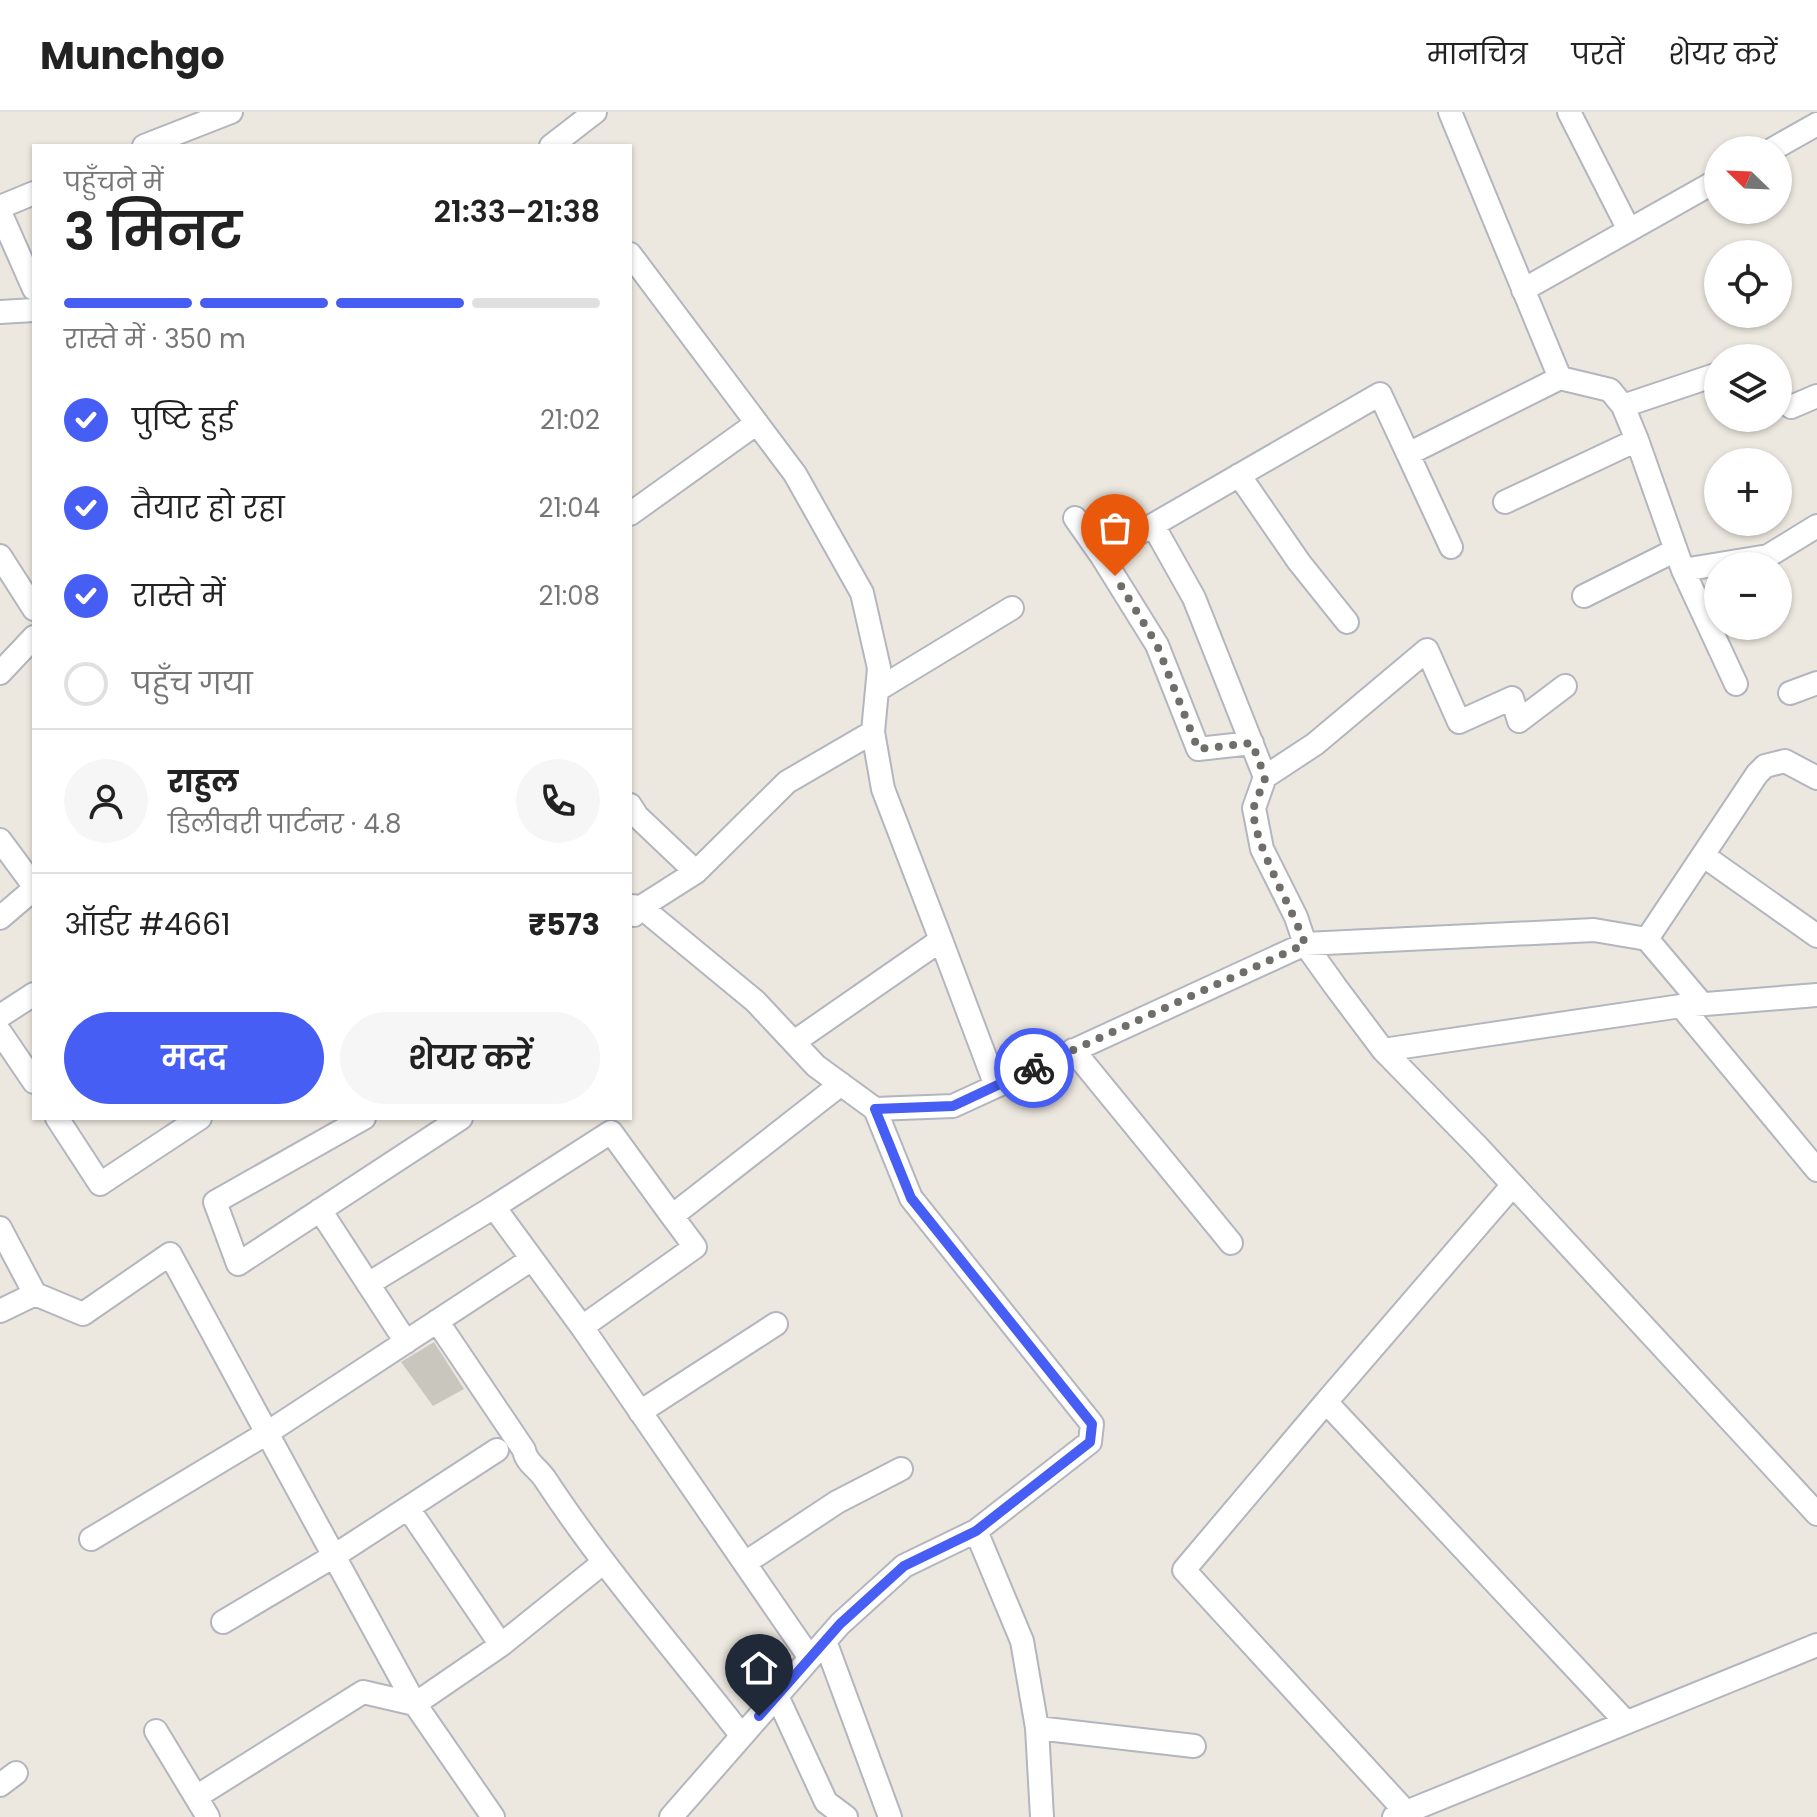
<!DOCTYPE html>
<html lang="hi">
<meta charset="utf-8">
<style>
body{margin:0;font-family:Poppins,"Noto Sans Devanagari",sans-serif;background:#f6f6f6;color:#222;height:100vh;display:flex;flex-direction:column;font-size:30px;white-space:nowrap}
*{box-sizing:border-box;margin:0}
p{font-size:26px;color:#767676}
.icon{flex:none;width:44px;height:44px;fill:none;stroke:currentColor;stroke-width:2;stroke-linecap:round;stroke-linejoin:round}
.map{position:relative;flex:1;overflow:hidden}
.panel{position:absolute;left:32px;top:32px;width:600px;height:976px;display:flex;flex-direction:column;background:#fff;border-radius:0px;box-shadow:0 2px 6px #0004}
.panel>*{flex:none}
.needle{width:52px;rotate:293deg}
.fabs{position:absolute;left:1704px;top:24px;display:grid;gap:16px}
.fabs a{display:grid;place-items:center;width:88px;height:88px;border-radius:50%;background:#fff;box-shadow:0 2px 6px #0004;font-size:40px}
.pin{position:absolute;display:grid;place-items:center;width:68px;height:68px;color:#fff;margin:-82px -34px;border-radius:50% 50% 50% 0;rotate:-45deg;box-shadow:0 0 8px #0007}
.pin .icon{rotate:45deg}
.courier{position:absolute;display:grid;place-items:center;width:80px;height:80px;margin:-40px;border:6px solid #465ef4;border-radius:50%;background:#fff;color:#222;box-shadow:0 2px 10px #0007}
.summary em{font-style:normal;font-weight:600}
.summary div{display:flex;flex-direction:column-reverse}
.summary{display:flex;align-items:center;justify-content:space-between;height:136px;padding:0 32px}
h1{font-size:52px;font-weight:600;line-height:60px}
.bar{display:grid;grid-template-columns:repeat(4,1fr);gap:12px 8px;align-content:center;height:96px;padding:0 32px}
.bar i{height:10px;border-radius:6px;background:#e0e0e0}
.bar .selected{background:#465ef4}
.bar p{grid-column:span 4}
.line{display:flex;align-items:center;gap:20px;padding:0 32px;border-top:2px solid #e0e0e0}
.line div{flex:1}
.round{display:grid;place-items:center;flex:none;width:84px;height:84px;border-radius:42px;background:#f6f6f6}
ol{padding:0 32px;list-style:none}
li{display:flex;align-items:center;gap:24px;height:88px}
li p{margin-inline-start:auto}
li .icon{padding:8px;border-radius:50%;background:#465ef4;color:#fff;stroke-width:4}
li:last-child{color:#767676}
li i{width:44px;height:44px;border:4px solid #e0e0e0;border-radius:50%}
.action{display:flex;gap:16px;margin-top:auto;padding:16px 32px}
.action a{flex:1;height:92px;border-radius:48px;background:#465ef4;color:#fff;font-size:32px;font-weight:600;line-height:92px;text-align:center}
.action a+a{background:#f6f6f6;color:#222}
header{display:flex;align-items:center;gap:48px;box-sizing:border-box;height:112px;padding:0 40px;background:#fff;border-bottom:2px solid #e0e0e0}
header strong{font-size:38px}
nav{display:flex;gap:44px;margin-inline-start:auto;font-size:28px}
.map>svg:first-child{display:block}
</style>
<header>
<strong>Munchgo</strong>
<nav><a>मानचित्र</a><a>परतें</a><a>शेयर करें</a></nav>
</header>
<div class="map">
<svg width="1817" height="1705" viewBox="0 0 1817 1705">
<rect width="100%" height="100%" fill="#ede8df"/>
<path fill="#c9c6be" d="M434,1230l30,47 -31,17 -32,-44z"/>
<g fill="none" stroke-linecap="round" stroke-linejoin="round">
<g stroke="#b3b5bf" stroke-width="26">
<path id="minor" d="M1569,0l60,118
M144,34l87,-34
M551,34l44,-34
M1771,38l46,-26
M0,95l34,-14
M0,100l34,77
M630,142l165,220 67,119 17,75 -6,64 10,57 58,151 -147,102
M1523,178l195,-110
M0,200l34,-2
M1560,266l50,12 13,16 14,34 46,130 53,114
M1623,294l95,-32
M1791,295l26,-11
M1408,342l43,93
M1239,363l60,87 48,60
M1505,390l132,-62
M630,402l127,-91
M1075,406l26,37
M1153,413l227,-131 28,60 152,-76 -110,-266
M0,444l34,53
M1683,458l85,-14 49,-30
M1584,484l92,-46
M0,561l34,-36
M877,578l135,-82
M1790,581l27,-10
M1252,631l-54,6 -41,-104 -56,-90 52,-30 41,73 71,179 -11,31 8,41 34,68 9,27 30,42 48,64 95,97 339,367
M1265,665l50,-33 112,-94 32,72 53,-24 7,23 46,-35
M630,693l7,11 59,56
M0,728l34,46
M1704,744l113,80
M630,794l11,1 114,94 61,65 59,43 78,-3 352,-162 289,-14 53,9 110,-165 8,-8 20,-5 32,17
M634,803l7,-8 55,-35 91,-90 86,-50
M0,806l34,-29
M1647,827l55,65
M941,828l55,146
M1681,894l136,164
M0,904l34,-22
M0,920l34,50
M1073,938l158,193
M1383,938l298,-44 136,-11
M57,1006l43,66 100,-66
M364,1006l-149,84 23,62 223,-146
M320,1098l86,132
M672,1104l-61,-84 -117,75 88,120 113,-80 -23,-31 169,-132
M0,1116l35,66 48,20 87,-60 97,179 -176,106
M368,1172l126,-77
M0,1199l35,-17
M437,1209l87,129c2,13 14,18 21,29 59,90 131,172 197,257
M582,1215l228,331
M1326,1290l186,-216
M640,1300l136,-88
M497,1338l-163,106 -67,-123 265,-174
M976,1419l46,110 15,87 5,89
M745,1451l92,-61 64,-33
M223,1510l111,-66 81,148 78,113
M825,1529l65,176
M501,1533l103,-83
M777,1584l49,106 20,15
M1037,1616l157,18
M156,1619l52,86
M0,1673l16,-12
M196,1685l167,-105 52,12 86,-59 -93,-137
M1406,1700l-222,-242 142,-168 300,320
M671,1705l169,-193 64,-58 72,-35 114,-89 2,-18 -181,-226 -36,-89
M1394,1705l423,-172"/>
</g>
<use href="#minor" stroke="#fff" stroke-width="22"/>
</g>
<g fill="none" stroke-linecap="round" stroke-linejoin="round">
<path stroke="#706e6b" stroke-width="8" stroke-dasharray="0 14.4" d="M1034,956l271,-124c-11,-33 -56,-108 -51,-137 2,-11 10,-19 11,-30l-13,-34 -54,6 -41,-104 -42,-69"/>
<path stroke="#465ef4" stroke-width="10" d="M759,1604l81,-92 64,-58 72,-35 114,-89 2,-18 -181,-226 -36,-89 78,-3 81,-38"/>
</g>
</svg>
<div class="fabs">
<a><svg class="needle" viewBox="-14 -14 28 28"><path d="M0-13l5 13h-10z" fill="#e53935"/><path d="M0 13l5-13h-10z" fill="#767676"/></svg></a>
<a><svg class="icon" aria-label="locate" viewBox="0 0 24 24"><circle cx="12" cy="12" r="6"/><path d="M12 2v4M12 18v4M2 12h4M18 12h4"/></svg></a>
<a><svg class="icon" aria-label="layers" viewBox="0 0 24 24"><path d="M12 4l9 5-9 5-9-5zM3 14l9 5 9-5"/></svg></a>
<a>+</a>
<a>−</a>
</div>
<div class="pin" style="left:1115px;top:464px;background:#ea580c"><svg class="icon" aria-label="bag" viewBox="0 0 24 24"><path d="M5 8h14l-1 12H6zM9 8a3 3 0 0 1 6 0"/></svg></div>
<div class="pin" style="left:759px;top:1604px;background:#1f2937"><svg class="icon" aria-label="home" viewBox="0 0 24 24"><path d="M3 11l9-7 9 7M6 9v11h12V9"/></svg></div>
<div class="courier" style="left:1034px;top:956px"><svg class="icon" aria-label="bike" viewBox="0 0 24 24"><circle cx="6" cy="16" r="4"/><circle cx="18" cy="16" r="4"/><path d="M6 16l4-8h5l3 8M10 8l3 8H6M13 5h3"/></svg></div>
<section class="panel">
<div class="summary"><div><h1>3 मिनट</h1><p>पहुँचने में</p></div><em>21:33–21:38</em></div>
<div class="bar"><i class="selected"></i><i class="selected"></i><i class="selected"></i><i></i><p>रास्ते में · 350 m</p></div>
<ol>
<li><svg class="icon" aria-label="check" viewBox="0 0 24 24"><path d="M5 12l5 5 9-10"/></svg>पुष्टि हुई<p>21:02</p></li>
<li><svg class="icon" aria-label="check" viewBox="0 0 24 24"><path d="M5 12l5 5 9-10"/></svg>तैयार हो रहा<p>21:04</p></li>
<li><svg class="icon" aria-label="check" viewBox="0 0 24 24"><path d="M5 12l5 5 9-10"/></svg>रास्ते में<p>21:08</p></li>
<li><i></i>पहुँच गया</li>
</ol>
<div class="line" style="height:144px"><a class="round"><svg class="icon" aria-label="person" viewBox="0 0 24 24"><circle cx="12" cy="8" r="4"/><path d="M4 21q1-7 8-7t8 7"/></svg></a><div><b>राहुल</b><p>डिलीवरी पार्टनर · 4.8</p></div><a class="round"><svg class="icon" aria-label="phone" viewBox="0 0 24 24"><path d="M5 4h4l2 5-3 2q2 4 5 5l2-3 5 2v4C11 20 4 13 5 4z"/></svg></a></div>
<div class="line" style="height:104px"><div>ऑर्डर #4661</div><b>₹573</b></div>
<div class="action"><a>मदद</a><a>शेयर करें</a></div>
</section>
</div>
